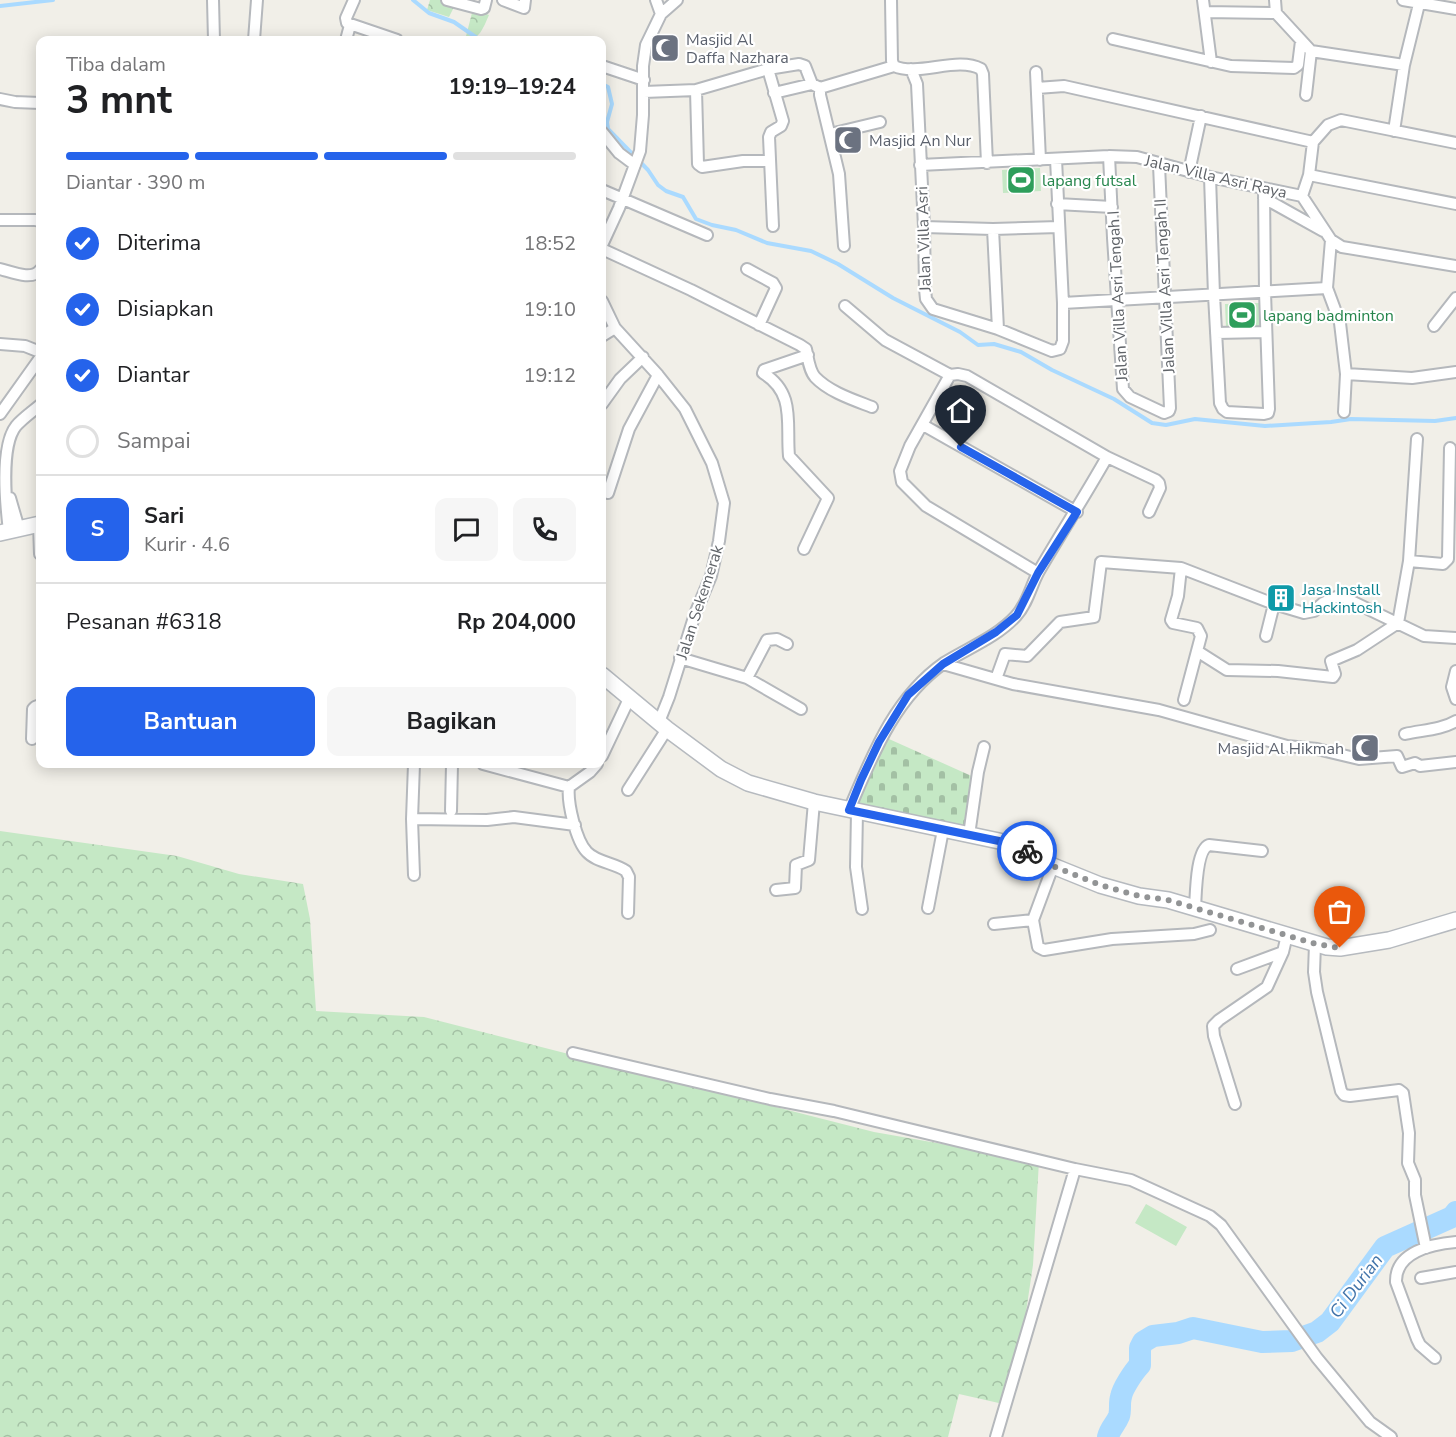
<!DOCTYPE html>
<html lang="id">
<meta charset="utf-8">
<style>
body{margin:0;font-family:"Nunito Sans",sans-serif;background:#f6f6f6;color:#202124;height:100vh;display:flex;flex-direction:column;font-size:22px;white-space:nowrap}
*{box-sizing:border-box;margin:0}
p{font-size:20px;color:#757577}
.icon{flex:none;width:33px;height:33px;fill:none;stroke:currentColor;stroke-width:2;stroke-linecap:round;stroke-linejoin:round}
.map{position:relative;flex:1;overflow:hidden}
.details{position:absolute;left:36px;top:36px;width:570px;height:732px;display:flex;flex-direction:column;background:#fff;border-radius:12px;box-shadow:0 3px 15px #0003}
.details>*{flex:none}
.pin{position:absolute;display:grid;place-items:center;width:51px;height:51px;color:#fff;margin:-62px -26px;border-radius:50% 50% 50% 0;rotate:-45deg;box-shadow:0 0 6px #0007}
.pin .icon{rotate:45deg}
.courier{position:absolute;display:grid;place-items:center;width:60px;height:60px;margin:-30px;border:4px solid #2563eb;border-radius:50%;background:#fff;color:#222;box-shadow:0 2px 8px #0007}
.summary em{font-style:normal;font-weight:700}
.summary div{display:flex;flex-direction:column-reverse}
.summary{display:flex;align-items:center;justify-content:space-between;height:102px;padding:0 30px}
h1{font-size:39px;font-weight:700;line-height:45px}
.bar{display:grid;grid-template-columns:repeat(4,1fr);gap:9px 6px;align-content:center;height:72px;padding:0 30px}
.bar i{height:8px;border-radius:4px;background:#e0e0e0}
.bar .current{background:#2563eb}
.bar p{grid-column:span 4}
.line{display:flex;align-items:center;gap:15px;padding:0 30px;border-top:2px solid #e0e0e0}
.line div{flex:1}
.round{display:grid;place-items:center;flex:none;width:63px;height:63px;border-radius:12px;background:#f6f6f6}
ol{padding:0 30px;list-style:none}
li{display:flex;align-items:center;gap:18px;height:66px}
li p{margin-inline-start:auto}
li .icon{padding:6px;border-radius:50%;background:#2563eb;color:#fff;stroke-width:4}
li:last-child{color:#757577}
li i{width:33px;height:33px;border:3px solid #e0e0e0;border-radius:50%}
.cta{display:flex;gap:12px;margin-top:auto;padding:12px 30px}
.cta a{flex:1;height:69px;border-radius:12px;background:#2563eb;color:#fff;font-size:24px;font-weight:700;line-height:69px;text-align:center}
.cta a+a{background:#f6f6f6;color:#202124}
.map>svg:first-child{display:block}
</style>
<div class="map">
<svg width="1456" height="1437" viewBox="0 0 1456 1437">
<defs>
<pattern id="forest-crowns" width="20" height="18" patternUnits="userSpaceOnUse" patternTransform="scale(1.5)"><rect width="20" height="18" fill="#c5e8c5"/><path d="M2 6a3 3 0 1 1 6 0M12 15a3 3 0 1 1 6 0" fill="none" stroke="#a3c0a4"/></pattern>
<pattern id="cemetery-stones" width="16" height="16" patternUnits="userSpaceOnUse" patternTransform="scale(1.5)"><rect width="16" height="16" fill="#c5e8c5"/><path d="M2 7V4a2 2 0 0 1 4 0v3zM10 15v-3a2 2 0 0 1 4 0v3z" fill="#a3c0a4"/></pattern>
</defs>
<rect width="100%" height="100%" fill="#f1efe8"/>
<path fill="url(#forest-crowns)" d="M430,0h13l13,3 -7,14 -22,-7z
M473,9l16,6c-6,13 -9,25 -24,25z
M0,831l177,25 62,18 64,10 7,35 6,92 108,6 450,115 165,29 -6,104 -21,141 -53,-12 -11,43h-948z"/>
<path fill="url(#cemetery-stones)" d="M889,739l87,39 -9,53 -123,-23z"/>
<path fill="#c5e8c5" d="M1040,168l1,23 -38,2 -1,-23z
M1259,303l1,24 -34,1 -1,-24z
M1146,1204l41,23 -11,19 -41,-23z"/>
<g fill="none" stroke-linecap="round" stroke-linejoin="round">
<path stroke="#aadaff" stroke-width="4" d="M413,0l16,13 25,9 26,18
M0,6l53,-6
M602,84l6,3 4,17 -5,18 1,7 40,41 10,15 8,6 17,6 13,22 16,6 24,5 31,13 44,8 27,13 55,34 67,34 18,13 16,-1 27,8 31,18 62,29 38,24 14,2 29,-6 70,7 66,-4 20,-3 84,2 21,-3"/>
<path stroke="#aadaff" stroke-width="22" d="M1108,1437c2,-9 8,-13 11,-21 2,-6 0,-13 2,-19 1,-8 13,-26 19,-32v-17l3,-6 10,-6 25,-3 15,-5 69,14 30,-1 25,-9 13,-10 55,-75 67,-30 4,-5"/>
<g stroke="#b5b8bc" stroke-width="14">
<path id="street" d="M213,0l1,40
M354,0l-8,18 1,5 50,17
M447,0l34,9 3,-1 2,-8
M503,0l21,8 1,-8
M656,0l5,14
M891,0l1,61 2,5c24,11 63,-10 87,3l2,5 4,89
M1203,0l8,62
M1275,0l1,13 35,38 93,14
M1403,0l53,9
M1205,12l71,1
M1113,39l118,27 63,2 4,-3 3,-24
M254,40l3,-40
M346,40l4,-15
M602,66l42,14
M768,69l15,52 -2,5 -10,6 -2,5 4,89
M911,69l6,15 7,143 1,62 1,10 7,10 65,20 54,22 8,-2 3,-8v-38l-7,-144
M1036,72l4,88
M820,88v7l19,79 5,72
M1037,88l27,-2 249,56
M696,90l2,74 4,3 41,-6h27
M644,92l52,-2 72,-21 31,-5 6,2 7,18
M774,93l38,-9 8,4 74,-22
M1306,95l5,-44
M0,99l15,3 25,1
M1394,131l10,-66 16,-65
M602,132l17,21 16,12
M830,134l50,-12
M1109,156l4,82 10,151 7,8 34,16 5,-2 1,-3 -11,-243
M920,165l189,-9 28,1 73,20 92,19 29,44 -4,48 13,35 6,51 -2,38
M1189,172l12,-56
M1309,175l147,29
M1210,177l4,118 6,108 3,6 4,3 37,2 4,-1 1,-4 -4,-117 -1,-103
M602,190l105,45
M1302,196l7,-21 4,-33 15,-17 13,-5 115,23
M1264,198l59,33
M1057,204l55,3
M0,220h35l5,1
M924,227l69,2 66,-2
M993,229l5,100
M1331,240l11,7 114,19
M602,245l17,-37 21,-57 3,-36v-49l3,-21 15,-31 16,-14
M602,249l89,41 109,55 6,4c2,9 3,21 9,28 14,15 39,23 57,30
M0,269c12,3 32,12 40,1
M747,269l26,14 3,5 -17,37
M602,301l13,27 43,47 27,34 27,54 12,40 -5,38 -8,35 -16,38 -26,83 -10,25
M1063,303l264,-15
M845,306l40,34 65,35 8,-1 9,2 140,81 49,23 3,3 1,5 -11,24
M1434,326l22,-28
M1216,333l50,-1
M602,336l13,-8
M0,344l25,2 15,6
M1346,374l66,4 44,-6
M950,375l-40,71 -10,25 2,11 24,24 112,67
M602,404l18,-25 23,-22
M0,414l40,-56
M923,425l154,87
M608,493l21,-64 29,-54
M10,498l9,31
M39,524l1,30
M9,531c-3,-25 -9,-85 7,-105 7,-8 16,-14 24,-21
M804,549l24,-51 -39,-42c-3,-32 7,-63 -26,-83l1,-3 44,-15
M1409,561l34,3 5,-5 2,-111
M1181,568l-3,28 -7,24 2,3 24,5 4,8 -17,64
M1266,636l8,-32
M1197,651l30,19 51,1 55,6 2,-3 -4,-13 26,-11 41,-27 11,-62 8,-122
M680,658l67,20 54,31
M943,664l70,20 146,26 128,36 30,3 42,10 38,-3 5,11 13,-4 5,3 36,-4
M1456,671l-4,16 4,12
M747,678l20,-38 10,-1 10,5
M996,679l9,-25 22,2 33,-34 34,-5 7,-55 80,6 93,36 30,9 10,-2 9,-8 13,-6h7l81,39 32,2
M1405,734c17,-4 36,-4 51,-13
M32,739l1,-30 2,-2 5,-2
M602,756l27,-57
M483,764l86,23c-2,15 7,54 18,65 9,10 28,11 39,19l3,6 -1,36
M569,787l21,-15 7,-8
M628,790l39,-61
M849,810c23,-54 45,-112 95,-147 24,-15 53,-26 72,-47 12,-13 15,-31 23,-45 22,-38 46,-75 68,-114
M451,811l1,-47
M857,812l-1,55 6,42
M412,819l2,-55
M969,835l9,-63 6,-25
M414,875l-2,-56 75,1 27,-3 61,8
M776,890l19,-2 1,-23 13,-5 5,-58
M928,908l15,-78
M1195,908c1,-15 1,-58 14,-63l53,6
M1033,920l5,27 6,3 68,-11 82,-5 16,-4
M994,924l39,-4 20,-54
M1315,944l-1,28 3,20 24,99 3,4 6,1 49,-6 4,3 6,40 -1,30 7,17v15l11,53
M1237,969l46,-17
M573,1053l197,46 64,12 241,58 56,11 79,36 11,9 96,133 53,64 21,15
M1235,1104l-21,-68 -1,-10 6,-6 48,-33 16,-35 4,-17
M1421,1278l35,-6
M1435,1358l-15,-13 -3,-6 -21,-57c-1,-30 36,-38 60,-40
M996,1437l79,-268"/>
</g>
<g stroke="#b6babf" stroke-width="18">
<path id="secondary" d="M0,533l40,-9
M602,675l65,54 54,40 27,14 66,19 185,39 29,10 25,15 47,19 39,11 29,4 159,47 13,1 49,-8 67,-20"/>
</g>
<use href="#street" stroke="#fff" stroke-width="10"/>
<use href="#secondary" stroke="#fff" stroke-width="15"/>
</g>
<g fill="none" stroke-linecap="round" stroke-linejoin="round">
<path stroke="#929495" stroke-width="6" stroke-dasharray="0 10.8" d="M1027,851l26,15 47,19 39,11 29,4 148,44 24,4"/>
<path stroke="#2563eb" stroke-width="8" d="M961,447l116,65 -39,61 -21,42 -21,17 -53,32 -35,31 -29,47 -18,38 -12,30 150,31 28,10"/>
</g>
<defs>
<g id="mosque-square" transform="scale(1.5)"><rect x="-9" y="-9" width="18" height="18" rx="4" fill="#6b7280" stroke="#fff"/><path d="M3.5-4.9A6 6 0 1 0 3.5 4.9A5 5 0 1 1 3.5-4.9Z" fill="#fff"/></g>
<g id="stadium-square" transform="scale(1.5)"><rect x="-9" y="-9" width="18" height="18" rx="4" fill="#2e9e5b" stroke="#fff"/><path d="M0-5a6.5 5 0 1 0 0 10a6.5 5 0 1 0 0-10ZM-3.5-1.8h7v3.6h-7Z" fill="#fff"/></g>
<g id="building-square" transform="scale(1.5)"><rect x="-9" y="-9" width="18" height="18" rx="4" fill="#0f9aa8" stroke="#fff"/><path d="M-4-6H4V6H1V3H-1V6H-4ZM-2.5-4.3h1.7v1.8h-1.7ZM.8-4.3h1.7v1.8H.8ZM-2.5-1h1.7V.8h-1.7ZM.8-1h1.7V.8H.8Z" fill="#fff"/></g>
</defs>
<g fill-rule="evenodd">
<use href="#mosque-square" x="665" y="48"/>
<use href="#mosque-square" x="848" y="140"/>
<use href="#stadium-square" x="1021" y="180"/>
<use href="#stadium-square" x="1242" y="315"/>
<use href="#building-square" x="1281" y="598"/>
<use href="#mosque-square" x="1365" y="748"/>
</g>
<g text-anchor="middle" stroke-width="4.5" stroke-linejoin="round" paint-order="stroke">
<g font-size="16" fill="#5b616d" stroke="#fff" text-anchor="start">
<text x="686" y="45">Masjid Al<tspan x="686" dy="18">Daffa Nazhara</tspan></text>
<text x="869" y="146">Masjid An Nur</text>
<text x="1344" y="754" text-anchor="end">Masjid Al Hikmah</text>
</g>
<g font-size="16" fill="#5f6368" stroke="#fff">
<text transform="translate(1216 176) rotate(13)" y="6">Jalan Villa Asri Raya</text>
<text transform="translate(923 239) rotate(-92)" y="6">Jalan Villa Asri</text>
<text transform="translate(1164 286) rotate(-93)" y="6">Jalan Villa Asri Tengah II</text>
<text transform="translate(1117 296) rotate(-93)" y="6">Jalan Villa Asri Tengah I</text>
<text transform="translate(699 602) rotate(-72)" y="6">Jalan Sekemerak</text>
</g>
<g font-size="16" fill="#27864d" stroke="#fff" text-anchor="start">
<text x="1042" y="186">lapang futsal</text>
<text x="1263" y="321">lapang badminton</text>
</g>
<g font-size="16" fill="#0d838f" stroke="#fff" text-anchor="start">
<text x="1302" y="595">Jasa Install<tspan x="1302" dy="18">Hackintosh</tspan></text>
</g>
<g font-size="18" font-style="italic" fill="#4174aa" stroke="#fff">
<text transform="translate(1356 1286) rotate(-53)" y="6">Ci Durian</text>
</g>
</g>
</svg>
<div class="pin" style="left:1340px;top:948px;background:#ea580c"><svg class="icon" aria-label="bag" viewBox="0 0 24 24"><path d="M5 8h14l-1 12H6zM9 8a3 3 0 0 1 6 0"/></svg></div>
<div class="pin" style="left:961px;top:447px;background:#1f2937"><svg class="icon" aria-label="home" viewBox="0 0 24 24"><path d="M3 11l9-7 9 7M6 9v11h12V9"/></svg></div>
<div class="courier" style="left:1027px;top:851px"><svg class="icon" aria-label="bike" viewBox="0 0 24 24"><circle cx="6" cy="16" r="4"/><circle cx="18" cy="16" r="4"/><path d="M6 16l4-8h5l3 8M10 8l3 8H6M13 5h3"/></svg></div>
<section class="details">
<div class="summary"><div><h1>3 mnt</h1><p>Tiba dalam</p></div><em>19:19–19:24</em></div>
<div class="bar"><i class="current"></i><i class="current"></i><i class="current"></i><i></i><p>Diantar · 390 m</p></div>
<ol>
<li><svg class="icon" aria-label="check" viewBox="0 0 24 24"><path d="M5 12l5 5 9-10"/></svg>Diterima<p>18:52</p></li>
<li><svg class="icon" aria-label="check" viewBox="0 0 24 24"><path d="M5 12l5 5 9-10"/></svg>Disiapkan<p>19:10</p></li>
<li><svg class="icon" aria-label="check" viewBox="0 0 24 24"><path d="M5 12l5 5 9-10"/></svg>Diantar<p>19:12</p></li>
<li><i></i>Sampai</li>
</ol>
<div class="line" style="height:108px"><b class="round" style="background:#2563eb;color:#fff">S</b><div><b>Sari</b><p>Kurir · 4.6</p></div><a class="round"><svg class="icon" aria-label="chat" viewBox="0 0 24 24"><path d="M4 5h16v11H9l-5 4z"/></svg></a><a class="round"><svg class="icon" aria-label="phone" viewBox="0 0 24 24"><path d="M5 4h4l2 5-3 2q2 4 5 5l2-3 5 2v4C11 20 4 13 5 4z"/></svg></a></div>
<div class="line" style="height:78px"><div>Pesanan #6318</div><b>Rp 204,000</b></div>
<div class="cta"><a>Bantuan</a><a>Bagikan</a></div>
</section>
</div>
